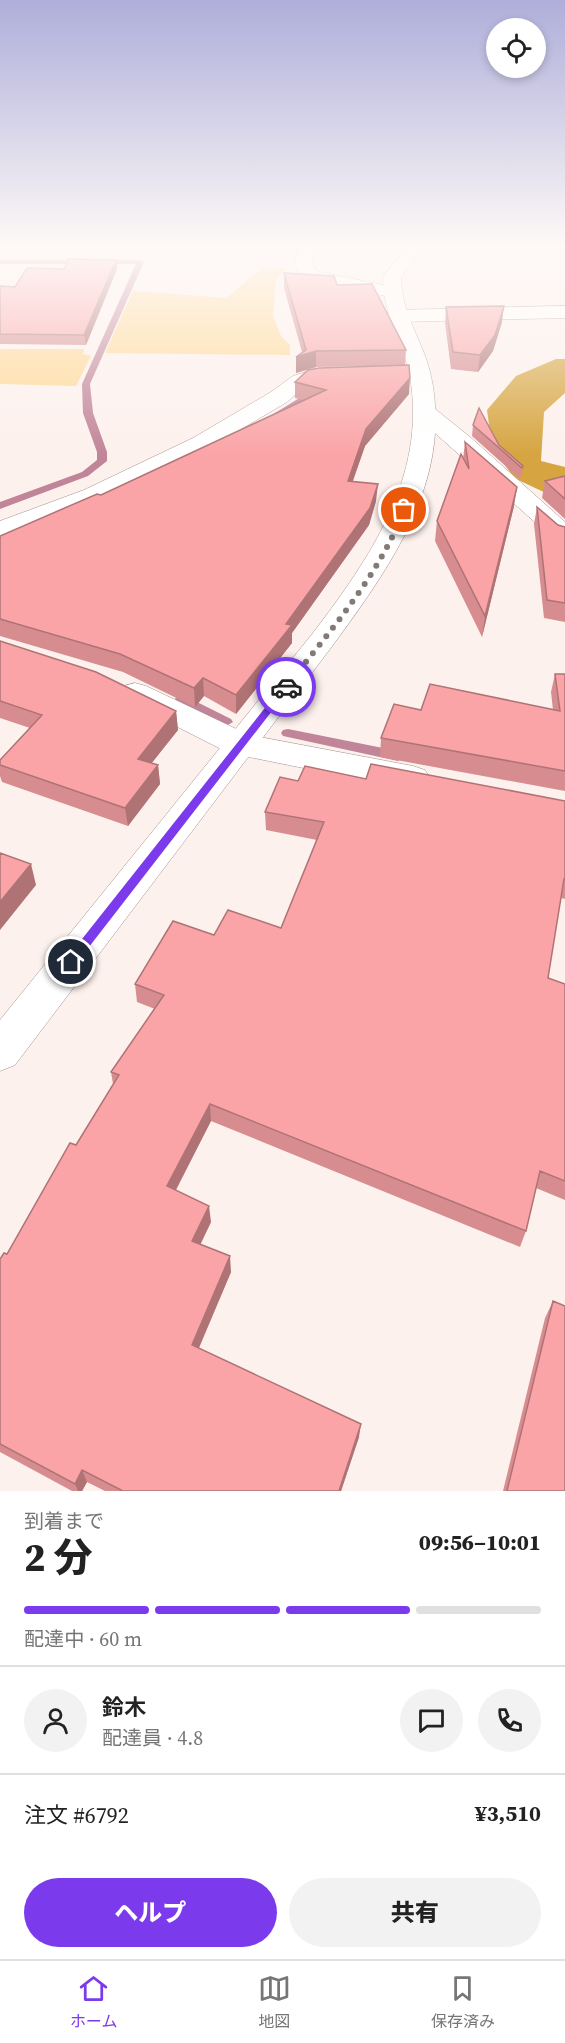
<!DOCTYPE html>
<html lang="ja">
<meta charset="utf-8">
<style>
body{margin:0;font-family:"Source Serif 4","Noto Sans JP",serif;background:#f2f2f2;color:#222;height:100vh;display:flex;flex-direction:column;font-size:22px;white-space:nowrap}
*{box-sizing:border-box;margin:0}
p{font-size:20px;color:#767676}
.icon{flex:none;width:33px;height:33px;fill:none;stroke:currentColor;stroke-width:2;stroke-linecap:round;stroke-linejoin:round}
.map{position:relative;height:1491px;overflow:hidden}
.drawer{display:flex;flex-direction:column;background:#fff;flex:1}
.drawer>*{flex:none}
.tools{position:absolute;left:486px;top:18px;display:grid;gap:12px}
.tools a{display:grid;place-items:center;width:60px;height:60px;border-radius:50%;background:#fff;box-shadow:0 3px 9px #0003;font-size:30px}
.pin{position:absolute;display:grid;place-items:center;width:51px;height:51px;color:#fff;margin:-26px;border:3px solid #fff;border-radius:50%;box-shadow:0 2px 6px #0007}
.courier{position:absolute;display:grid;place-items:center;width:60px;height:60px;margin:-30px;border:4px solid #7c3aed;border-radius:50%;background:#fff;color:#222;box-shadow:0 2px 8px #0007}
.headline em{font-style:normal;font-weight:800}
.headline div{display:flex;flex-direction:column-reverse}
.headline{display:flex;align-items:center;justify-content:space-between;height:102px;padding:0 24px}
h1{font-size:39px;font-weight:800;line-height:45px}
.bar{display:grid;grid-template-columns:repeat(4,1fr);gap:9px 6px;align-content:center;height:72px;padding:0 24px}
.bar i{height:8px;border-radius:4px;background:#e0e0e0}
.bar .selected{background:#7c3aed}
.bar p{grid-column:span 4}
.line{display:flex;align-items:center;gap:15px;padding:0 24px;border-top:2px solid #e0e0e0}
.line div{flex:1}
.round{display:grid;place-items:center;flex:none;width:63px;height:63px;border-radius:32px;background:#f2f2f2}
.cta{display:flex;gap:12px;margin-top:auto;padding:12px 24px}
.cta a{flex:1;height:69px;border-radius:36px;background:#7c3aed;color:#fff;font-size:24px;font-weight:800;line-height:69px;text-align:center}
.cta a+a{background:#f2f2f2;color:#222}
.menu{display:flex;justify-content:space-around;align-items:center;height:84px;border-top:2px solid #e0e0e0;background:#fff;font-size:16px;color:#767676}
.menu a{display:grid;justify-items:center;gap:3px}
.menu .selected{color:#7c3aed}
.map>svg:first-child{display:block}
</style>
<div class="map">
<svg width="565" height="1491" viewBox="0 0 565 1491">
<rect width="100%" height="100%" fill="#fdf1ed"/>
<path fill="#fed894" d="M286,268l-10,12 -3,36 8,20 9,9v10l-185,-2 28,-62 93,7 35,-29z
M0,349h84l-1,5 8,2 -15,30 -76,-2z"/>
<path fill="#d6a541" d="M556,359h9v34l-21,19 -3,49 24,6v35l-51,-24 -22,-31 -5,-37 29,-34z"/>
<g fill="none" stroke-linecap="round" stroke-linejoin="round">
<path fill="#c18599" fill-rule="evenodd" d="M0,260h140l4,2 -54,122 3,29 14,39v9l-19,15 -88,33v-7l82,-30 15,-12v-8l-14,-39 -1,-29 54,-120h-136z
M310,384l7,2c-8,13 -25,32 -42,31v-4l26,-16z
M181,694l50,25 2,3 -7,4 -5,-1 -45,-24 -1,-3z
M288,729l110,22 7,5 -7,5 -115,-25 -2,-3 2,-3z"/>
<g stroke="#a4918b" stroke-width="1">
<path id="minor" d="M299,246h16l-3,16 4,9 81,17 3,4 -3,4 -6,1 -87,-18 -10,-14z
M565,306v12l-168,4 -7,-2 -3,-4 3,-4 7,-2z
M316,369l28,2 3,4 -3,4 -37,5 -20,18 -78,46 -107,52 -102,38v-17l84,-31 109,-52 78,-46 22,-16z
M426,406l8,2 36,29 95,85v21l-9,-2 -138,-123 -3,-5 3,-5z
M135,683l11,3 103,49 164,31 12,4 5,8 -5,8 -12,4 -184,-37 -105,-53 -5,-7 5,-7z"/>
</g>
<g stroke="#a4918b" stroke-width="1">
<path id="secondary" d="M409,246h17l-25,31c1,41 22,62 30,99 22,103 -40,190 -98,269l-318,420 -15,6v-51l313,-387c57,-75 114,-157 97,-256 -7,-38 -27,-58 -27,-101z"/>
</g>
<use href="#minor" fill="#fff" fill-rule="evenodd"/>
<use href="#secondary" fill="#fff" fill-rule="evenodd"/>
</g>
<path fill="#d78d90" d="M116,260l1,9 -31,76 -86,-1v-58l15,1 50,-18z
M284,273l53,12 69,65 -1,15 4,29 -44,52 -12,35 23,20 -7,24 -77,108v10l-56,71 -32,-18 -9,11 -72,-35 -123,-36v-100l101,-41 203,-95 -9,-2v-16l81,-16 -60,1 -20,6v-16l6,-5 -18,-64z
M446,307l56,15 -9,29 -15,21 -27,-3 -6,-46z
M473,425l26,20 24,21 -3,13 -48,-43z
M465,442l49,64 -32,131 -47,-96 2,-20 26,-62z
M565,476v43l-23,-21 3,-17z
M537,507l21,18 7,2v95l-21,-4 -10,-94z
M0,641l176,70 2,19 -27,33 7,2 2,19 -32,42 -126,-44 -2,-6v-16l30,-32 -30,-10z
M555,674h10v117l-185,-34 1,-19 40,-28h132l-2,-18z
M366,779l199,22v98l-4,-1 -13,80 17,6v216l-29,-12 -10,43 -6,16 -309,-126 -35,69 35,32 -11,22 31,28 -32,76 160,89 -18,54h-236l-18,-9 -5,9h-10l-72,-39v-193l7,-5 69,-109 37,-61 -2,-12 44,-63 -18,-7 -2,-18 79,-49 67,-7 36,-88 -51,-10 -1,-18 33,-31z
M553,1301l12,190h-62l42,-173z"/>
<path fill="#af7375" d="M116,260l1,9 -31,76 -2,-10z
M504,306l-2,16 -9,29 -15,21 2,-17z
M316,351v16l-20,6v-16z
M410,378l-1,16 -44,52 -18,51 1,-16 18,-52z
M378,484l-2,17 -7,24 -77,108v10l-56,71v-19l50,-71z
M517,487l-3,19 -32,131 3,-21z
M203,678l1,18 -9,11 -1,-19z
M176,711l2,19 -38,48 -2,-19z
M158,765l2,19 -32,42 -3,-18z
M31,864l5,21 -36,45v-28z
M210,1104l1,17 -42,82 -2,-17z
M209,1206l2,16 -16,34 -3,-15z
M230,1256l1,16 -37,87 -2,-14z
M361,1424l-2,13 -18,54h-2z
M82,1470l5,12 -5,9h-4l-3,-7z"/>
<path fill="#faa4a7" stroke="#af7375" stroke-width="1.5" d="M67,259l49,1 -32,75 -84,-1v-48l15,1 12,-19 38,1z
M284,273l50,3 3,9 35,-1 34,66 -90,1 -20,6 10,-7z
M504,306l-9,29 -15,20 -27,-3 -7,-45z
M409,365l1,13 -44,51 -18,52 30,3 -8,24 -84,116 6,1 -56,70 -33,-17 -9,10 -74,-34 -120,-35v-83l97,-42 4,1 225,-105 -31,-8 13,-12 11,-2z
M479,408l20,37 24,21 -1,2 -49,-43z
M465,442l52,45 -32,129 -48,-95 24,-67 8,15z
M565,476v23l-20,-18z
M537,507l21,18 7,2v76l-18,-3z
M0,641l96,31 80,39 -38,48 20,6 -33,43 -125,-43v-5l42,-45 -42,-14z
M555,674h10v97l-184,-33 13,-34 27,6 9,-26 130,27z
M371,764l194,37v78h-1l-16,99 17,6v197l-25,-10 -14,60 -316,-127 -43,82 42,20 -17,35 38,15 -38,89 169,79 -22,67h-216l-41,-21 -7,14 -75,-40v-185l4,-6 3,1 63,-111 6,2 43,-70 -8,-3 53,-77 -29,-11 38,-63 41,14 14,-25 53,18 43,-106 -59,-10 15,-35 18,4 7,-15 61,13z
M0,853l31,11 -31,38z
M553,1301l12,5v185h-58z"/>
<linearGradient id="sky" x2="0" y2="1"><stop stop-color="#aeaeda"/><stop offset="0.54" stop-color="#fef9f7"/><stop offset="1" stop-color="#fef9f7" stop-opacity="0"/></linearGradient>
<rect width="565" height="455" fill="url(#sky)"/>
<path fill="#7c3aed" d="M286,684l5,3 -2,2 -214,276h-8v-7l216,-273z"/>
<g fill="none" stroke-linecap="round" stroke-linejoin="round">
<path stroke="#837976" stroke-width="6" stroke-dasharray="0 10.8" d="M286,687c43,-55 93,-111 118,-177"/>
</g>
</svg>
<div class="tools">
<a><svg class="icon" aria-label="locate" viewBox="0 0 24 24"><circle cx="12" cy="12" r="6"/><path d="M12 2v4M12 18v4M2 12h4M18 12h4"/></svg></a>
</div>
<div class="pin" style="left:404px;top:510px;background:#ea580c"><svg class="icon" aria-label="bag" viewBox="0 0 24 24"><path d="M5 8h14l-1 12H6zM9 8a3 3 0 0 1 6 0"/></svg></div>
<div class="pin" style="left:71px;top:962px;background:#1f2937"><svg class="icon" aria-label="home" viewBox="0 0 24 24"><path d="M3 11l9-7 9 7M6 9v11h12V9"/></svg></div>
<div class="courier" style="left:286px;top:687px"><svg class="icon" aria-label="car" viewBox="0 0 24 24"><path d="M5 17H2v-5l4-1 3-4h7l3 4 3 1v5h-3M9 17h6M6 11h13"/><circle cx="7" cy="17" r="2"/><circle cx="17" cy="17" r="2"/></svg></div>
</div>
<section class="drawer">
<div class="headline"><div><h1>2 分</h1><p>到着まで</p></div><em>09:56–10:01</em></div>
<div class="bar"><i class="selected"></i><i class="selected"></i><i class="selected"></i><i></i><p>配達中 · 60 m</p></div>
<div class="line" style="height:108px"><a class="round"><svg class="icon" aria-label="person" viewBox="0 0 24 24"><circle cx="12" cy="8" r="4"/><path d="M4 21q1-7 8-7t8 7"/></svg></a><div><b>鈴木</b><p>配達員 · 4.8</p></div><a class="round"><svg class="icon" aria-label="chat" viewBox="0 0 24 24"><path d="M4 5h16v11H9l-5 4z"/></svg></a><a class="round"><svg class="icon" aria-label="phone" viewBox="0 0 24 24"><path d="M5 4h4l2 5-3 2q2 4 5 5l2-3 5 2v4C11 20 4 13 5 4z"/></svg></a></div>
<div class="line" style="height:78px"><div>注文 #6792</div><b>¥3,510</b></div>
<div class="cta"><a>ヘルプ</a><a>共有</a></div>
</section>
<nav class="menu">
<a class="selected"><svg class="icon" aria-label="home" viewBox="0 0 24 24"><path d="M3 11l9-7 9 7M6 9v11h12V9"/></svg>ホーム</a>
<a><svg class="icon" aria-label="map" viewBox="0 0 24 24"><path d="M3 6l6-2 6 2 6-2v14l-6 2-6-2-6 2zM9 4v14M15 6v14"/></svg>地図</a>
<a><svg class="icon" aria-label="saved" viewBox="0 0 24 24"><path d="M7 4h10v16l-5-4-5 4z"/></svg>保存済み</a>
</nav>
